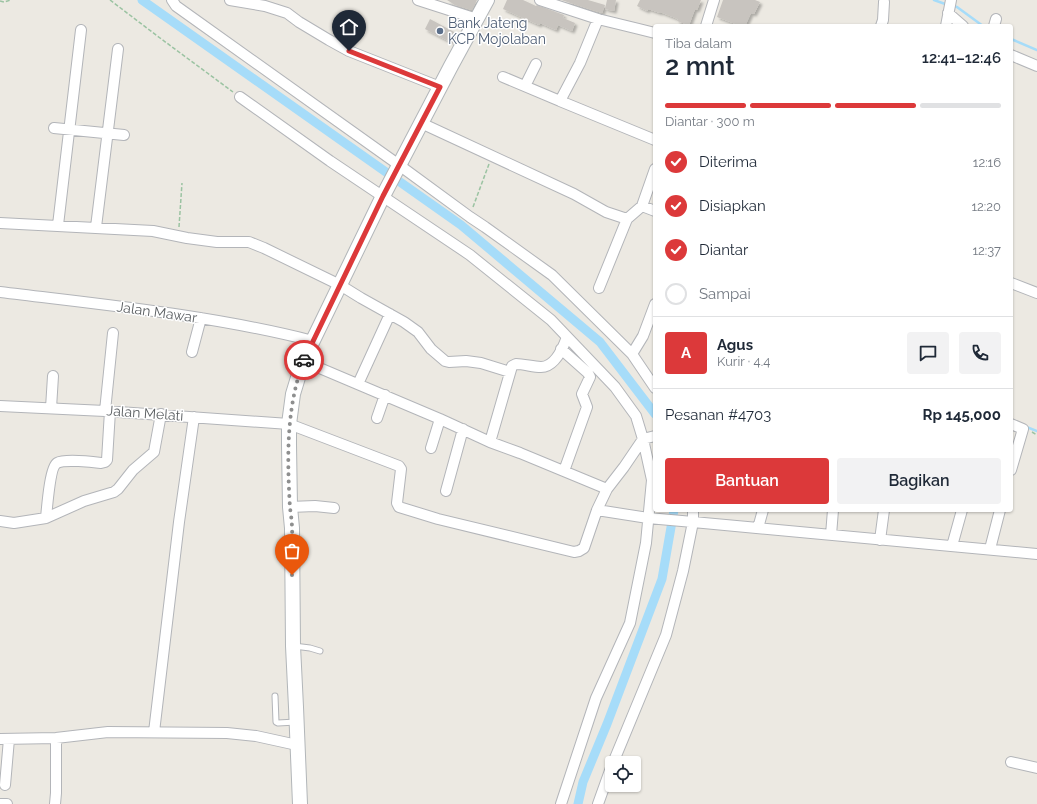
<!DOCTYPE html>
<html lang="id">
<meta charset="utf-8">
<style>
body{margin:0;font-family:Raleway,sans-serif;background:#f2f2f3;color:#1f2937;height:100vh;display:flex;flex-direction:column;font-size:15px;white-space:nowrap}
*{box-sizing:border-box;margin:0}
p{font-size:13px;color:#747a83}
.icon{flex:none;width:22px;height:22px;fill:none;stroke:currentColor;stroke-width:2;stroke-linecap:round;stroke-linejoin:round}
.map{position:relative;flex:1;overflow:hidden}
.sheet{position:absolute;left:653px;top:24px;width:360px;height:488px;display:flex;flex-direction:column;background:#fff;border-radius:4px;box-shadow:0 1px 3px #0004}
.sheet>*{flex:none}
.tools{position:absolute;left:605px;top:756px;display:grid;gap:8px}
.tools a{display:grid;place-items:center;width:36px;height:36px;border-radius:4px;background:#fff;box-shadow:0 1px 3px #0004;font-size:20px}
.pin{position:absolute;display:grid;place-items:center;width:34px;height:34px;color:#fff;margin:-41px -17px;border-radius:50% 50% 50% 0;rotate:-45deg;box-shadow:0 0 4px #0007}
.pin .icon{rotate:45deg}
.courier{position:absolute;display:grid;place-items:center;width:40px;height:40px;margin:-20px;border:3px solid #dc393a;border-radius:50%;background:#fff;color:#222;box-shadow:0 1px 5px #0007}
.overview em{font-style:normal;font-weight:600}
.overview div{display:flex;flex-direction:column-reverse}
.overview{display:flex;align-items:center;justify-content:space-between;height:68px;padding:0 12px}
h1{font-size:26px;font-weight:600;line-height:30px}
.bar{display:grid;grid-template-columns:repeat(4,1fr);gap:6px 4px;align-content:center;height:48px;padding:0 12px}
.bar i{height:5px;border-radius:3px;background:#e0e1e3}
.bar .selected{background:#dc393a}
.bar p{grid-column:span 4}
.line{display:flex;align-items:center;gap:10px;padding:0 12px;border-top:1px solid #e0e1e3}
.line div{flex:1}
.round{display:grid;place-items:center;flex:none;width:42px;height:42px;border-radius:4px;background:#f2f2f3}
ol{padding:0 12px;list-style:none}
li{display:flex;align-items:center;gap:12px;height:44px}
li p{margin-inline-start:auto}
li .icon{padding:4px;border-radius:50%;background:#dc393a;color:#fff;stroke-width:4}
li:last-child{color:#747a83}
li i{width:22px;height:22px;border:2px solid #e0e1e3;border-radius:50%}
.button{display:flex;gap:8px;margin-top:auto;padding:8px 12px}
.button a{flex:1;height:46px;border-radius:4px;background:#dc393a;color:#fff;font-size:16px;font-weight:600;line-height:46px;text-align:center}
.button a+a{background:#f2f2f3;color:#1f2937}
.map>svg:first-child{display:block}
</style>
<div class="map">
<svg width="1037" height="804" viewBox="0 0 1037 804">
<defs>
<filter id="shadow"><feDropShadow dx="2.5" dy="2.5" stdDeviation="1" flood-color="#0004"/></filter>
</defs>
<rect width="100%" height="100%" fill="#ece9e2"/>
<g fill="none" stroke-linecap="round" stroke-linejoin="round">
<path stroke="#a6dcf9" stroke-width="2.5" d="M934,0l14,5
M953,6l4,1 26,19
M1011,39l26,11
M1024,426l13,5"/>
<path stroke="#a6dcf9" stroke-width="9" d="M142,0l319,225 139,117 55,72
M578,804l5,-22 24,-58 55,-145 12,-69"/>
</g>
<path fill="#c8c4bf" filter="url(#shadow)" d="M447,0h30l-5,10 -17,-5z
M507,0h16l13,6 1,-1 27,10 -1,3 12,5 -3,8 -14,-6 -2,5 -16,-7 -1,2 -36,-16z
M561,0h27l17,5 -3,8z
M607,0h9l-2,11 -9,-2z
M640,0h61l-4,10 -2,-1 -6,16 -12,-4 1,-2 -18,-7v1l-12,-4 -1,2 -10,-5z
M723,0h32l5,2 -6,12 -3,-1 -6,13h-4l-24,-9z
M430,19l26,14 -6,9 -25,-13z"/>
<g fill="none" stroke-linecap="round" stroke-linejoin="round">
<g stroke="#b3b5b9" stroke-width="7">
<path id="lane" d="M294,646l16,2 10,3
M275,696l1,26 2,1 18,-1"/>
</g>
<g stroke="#b3b5b9" stroke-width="12">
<path id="street" d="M172,0l4,6 223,159 71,52 15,10 67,48 80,79 23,34
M230,0l35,6 22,7 12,9 30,18 20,11 91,36
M418,0l59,19
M540,0l58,19 41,10 16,4
M948,13l15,13
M598,19l-18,44 -20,38 95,39
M706,26l8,-26
M881,26l2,-6 1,-18
M946,26l5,-26
M994,26l2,-7
M1011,55l26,11
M503,77l57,24
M525,86l11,-22
M240,97l90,64 140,94 81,65 64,67 21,29 7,23 9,41 -6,63 -16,80 -34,75 -35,106
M421,123l153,71 32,18 21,7 15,-13 13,-37
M54,128l70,7
M642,206l13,5
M0,223l153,8 34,7 30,4h32l15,6 76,37 21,13 43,24 14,10 13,17 14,12 4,1 17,-1 15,2 29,9
M58,225l23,-195
M96,227l22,-178
M1011,283l26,10
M599,288l28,-69
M0,292c105,13 211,23 313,49
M561,349l27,24 2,4 -8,17 5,13 -23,64
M192,352l9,-34
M632,354l11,-18 12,-32
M303,361l137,58 50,23 30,11 87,36 -10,21 51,8 45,4 344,32
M358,384l32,-70
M0,406l105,5 184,13 110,42 2,3 -4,34 2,4 39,12 136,33 5,-1 5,-3 13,-38
M51,408l2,-32
M105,411l8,-78
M377,418l8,-23
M1011,424l12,5 -12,41
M490,442l22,-76 4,-2c8,0 17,3 25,3 14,0 22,-19 26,-30
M431,448l9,-29
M607,489l17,-22 19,-28 12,-3
M446,491l17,-62
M290,507l25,-1 19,2
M46,518c1,-10 4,-51 11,-55 7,-4 36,-1 44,0l4,-1 2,-2 3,-49
M0,521l14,2 32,-5 38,-17 30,-9 4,-3 15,-19 21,-18 7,-38
M758,528l5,-18
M831,535l2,-25
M880,540l4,-30
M952,546l10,-36
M990,549l10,-39
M154,732l25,-210 15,-105
M0,739l56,-1 52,-6 119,1 29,3 41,9
M1011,762l26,6
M613,763l53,-128 17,-64 10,-49v-12
M5,785l4,-46
M0,804h7
M55,804l1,-11v-55
M598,804l14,-39"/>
</g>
<g stroke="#b2b6b9" stroke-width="16">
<path id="secondary" d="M300,804l-4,-97 -3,-61 -1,-118 -2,-21 -1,-62v-21l4,-30 10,-33 80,-165 68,-130 36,-66"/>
</g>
<path stroke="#9bc3a2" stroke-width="1.5" stroke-dasharray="4 2" stroke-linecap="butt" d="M110,0l50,38 73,54
M0,1l4,1 7,-2
M473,207l16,-43
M179,227l3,-44
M1032,432l5,3"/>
<use href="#lane" stroke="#fff" stroke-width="5"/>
<use href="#street" stroke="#fff" stroke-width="10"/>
<use href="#secondary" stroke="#fff" stroke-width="14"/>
</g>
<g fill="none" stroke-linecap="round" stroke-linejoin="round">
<path stroke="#8e8f8f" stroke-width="4" stroke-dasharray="0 7.2" d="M292,575c0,-15 1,-31 0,-46 0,-7 -1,-14 -2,-21 -3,-50 -4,-101 14,-148"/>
<path stroke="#dc393a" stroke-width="5" d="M304,360l79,-164 57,-109 -91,-36"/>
</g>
<circle fill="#5c6f8a" stroke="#fff" stroke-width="1.5" cx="440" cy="31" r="4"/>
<g text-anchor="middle" stroke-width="3" stroke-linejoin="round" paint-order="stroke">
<g font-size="14" fill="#4e5e75" stroke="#fff" text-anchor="start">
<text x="448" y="28">Bank Jateng<tspan x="448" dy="16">KCP Mojolaban</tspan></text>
</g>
<g font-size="14" fill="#5b5f62" stroke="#fff">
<text transform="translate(157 312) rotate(8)" y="5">Jalan Mawar</text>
<text transform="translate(145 413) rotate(4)" y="5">Jalan Melati</text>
</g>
</g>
</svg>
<div class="tools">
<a><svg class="icon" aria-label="locate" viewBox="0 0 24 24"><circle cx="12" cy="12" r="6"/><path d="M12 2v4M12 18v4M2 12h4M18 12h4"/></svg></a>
</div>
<div class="pin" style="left:292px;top:575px;background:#ea580c"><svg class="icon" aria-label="bag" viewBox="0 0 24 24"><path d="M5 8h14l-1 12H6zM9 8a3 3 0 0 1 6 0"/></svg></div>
<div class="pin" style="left:349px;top:51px;background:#1f2937"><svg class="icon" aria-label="home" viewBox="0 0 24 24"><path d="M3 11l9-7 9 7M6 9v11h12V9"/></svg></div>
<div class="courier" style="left:304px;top:360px"><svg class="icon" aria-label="car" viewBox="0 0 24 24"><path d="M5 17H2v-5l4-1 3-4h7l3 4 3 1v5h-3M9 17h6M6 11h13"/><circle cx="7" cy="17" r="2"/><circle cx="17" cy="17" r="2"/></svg></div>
<section class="sheet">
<div class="overview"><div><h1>2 mnt</h1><p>Tiba dalam</p></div><em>12:41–12:46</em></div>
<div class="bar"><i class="selected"></i><i class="selected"></i><i class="selected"></i><i></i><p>Diantar · 300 m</p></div>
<ol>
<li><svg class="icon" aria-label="check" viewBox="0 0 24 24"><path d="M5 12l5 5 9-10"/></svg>Diterima<p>12:16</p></li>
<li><svg class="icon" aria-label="check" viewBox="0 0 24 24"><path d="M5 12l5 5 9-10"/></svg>Disiapkan<p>12:20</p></li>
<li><svg class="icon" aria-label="check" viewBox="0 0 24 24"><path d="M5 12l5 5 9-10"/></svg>Diantar<p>12:37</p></li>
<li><i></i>Sampai</li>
</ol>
<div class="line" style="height:72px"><b class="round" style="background:#dc393a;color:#fff">A</b><div><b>Agus</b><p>Kurir · 4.4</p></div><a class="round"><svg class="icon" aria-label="chat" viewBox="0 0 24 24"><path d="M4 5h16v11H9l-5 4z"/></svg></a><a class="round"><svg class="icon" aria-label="phone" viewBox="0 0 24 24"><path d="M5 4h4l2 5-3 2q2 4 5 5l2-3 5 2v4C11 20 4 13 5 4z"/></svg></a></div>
<div class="line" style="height:52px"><div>Pesanan #4703</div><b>Rp 145,000</b></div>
<div class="button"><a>Bantuan</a><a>Bagikan</a></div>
</section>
</div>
